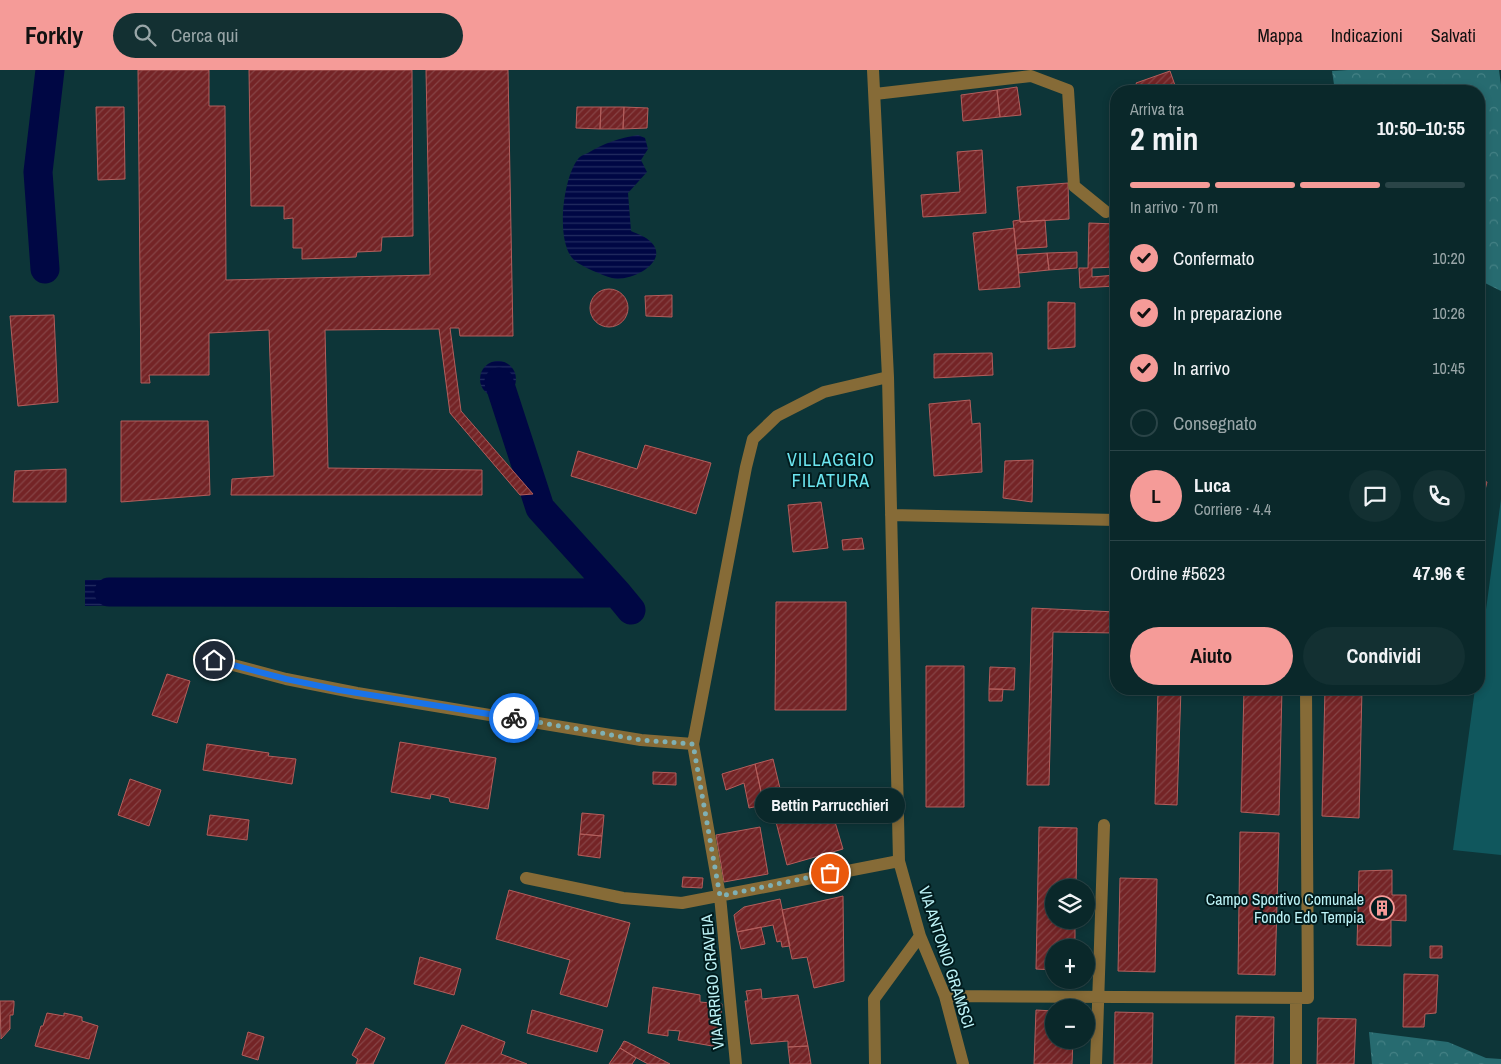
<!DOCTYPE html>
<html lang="it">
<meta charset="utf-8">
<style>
body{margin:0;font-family:"Archivo Narrow",sans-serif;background:#133032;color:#f1f3f6;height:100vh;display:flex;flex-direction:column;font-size:19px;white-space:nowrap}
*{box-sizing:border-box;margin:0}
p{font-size:16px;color:#99a6a8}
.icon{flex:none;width:28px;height:28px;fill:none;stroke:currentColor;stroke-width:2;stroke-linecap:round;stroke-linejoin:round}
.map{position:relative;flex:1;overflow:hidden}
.panel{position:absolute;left:1110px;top:15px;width:375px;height:610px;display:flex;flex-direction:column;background:#0a282a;border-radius:20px;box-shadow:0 2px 8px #0003,0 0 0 1px #2a4447}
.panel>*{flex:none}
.fabs{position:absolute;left:1045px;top:809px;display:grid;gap:10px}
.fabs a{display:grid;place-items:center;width:50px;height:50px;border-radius:50%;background:#0a282a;box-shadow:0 2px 8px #0003,0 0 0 1px #2a4447;font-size:25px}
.pin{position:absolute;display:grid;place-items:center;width:42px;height:42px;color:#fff;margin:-21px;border:2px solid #fff;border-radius:50%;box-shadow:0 1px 5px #0007}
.courier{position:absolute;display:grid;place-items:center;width:50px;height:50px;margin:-25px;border:4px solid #1a73e8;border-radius:50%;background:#fff;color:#222;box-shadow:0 1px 6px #0007}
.bubble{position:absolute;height:35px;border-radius:18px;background:#0a282a;box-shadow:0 2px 8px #0003,0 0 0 1px #2a4447;font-size:16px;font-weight:800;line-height:35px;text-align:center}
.overview em{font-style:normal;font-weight:800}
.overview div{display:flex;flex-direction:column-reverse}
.overview{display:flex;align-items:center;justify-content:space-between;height:85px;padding:0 20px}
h1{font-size:32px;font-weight:800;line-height:38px}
.bar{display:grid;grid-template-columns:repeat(4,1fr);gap:8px 5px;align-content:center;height:60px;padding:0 20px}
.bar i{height:6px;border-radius:4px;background:#2a4447}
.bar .selected{background:#f59b98}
.bar p{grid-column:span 4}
.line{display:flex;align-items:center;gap:12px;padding:0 20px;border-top:1px solid #2a4447}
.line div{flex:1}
.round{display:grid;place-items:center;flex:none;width:52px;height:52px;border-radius:26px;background:#133032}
ol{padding:0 20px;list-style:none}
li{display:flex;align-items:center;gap:15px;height:55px}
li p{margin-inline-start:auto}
li .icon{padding:5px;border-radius:50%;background:#f59b98;color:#111;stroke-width:4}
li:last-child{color:#99a6a8}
li i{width:28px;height:28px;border:2px solid #2a4447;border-radius:50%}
.primary-button{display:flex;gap:10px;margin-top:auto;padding:10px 20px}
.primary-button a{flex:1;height:58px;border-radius:30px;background:#f59b98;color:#111;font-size:20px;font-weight:800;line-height:58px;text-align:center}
.primary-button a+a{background:#133032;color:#f1f3f6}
header{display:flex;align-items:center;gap:30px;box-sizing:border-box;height:70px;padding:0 25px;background:#f59b98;color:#111}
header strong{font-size:24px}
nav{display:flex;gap:28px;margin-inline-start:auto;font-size:18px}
.search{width:350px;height:45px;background:#133032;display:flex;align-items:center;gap:12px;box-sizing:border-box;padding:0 18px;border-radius:28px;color:#99a6a8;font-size:19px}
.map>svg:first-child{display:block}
</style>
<header>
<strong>Forkly</strong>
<div class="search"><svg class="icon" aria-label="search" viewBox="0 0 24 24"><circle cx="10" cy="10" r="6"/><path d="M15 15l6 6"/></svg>Cerca qui</div>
<nav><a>Mappa</a><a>Indicazioni</a><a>Salvati</a></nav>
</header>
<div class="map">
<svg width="1501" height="994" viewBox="0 0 1501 994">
<defs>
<pattern id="forest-crowns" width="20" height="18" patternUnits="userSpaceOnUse" patternTransform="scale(1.25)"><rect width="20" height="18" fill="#276b70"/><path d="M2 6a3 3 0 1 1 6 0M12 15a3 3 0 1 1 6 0" fill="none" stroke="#448185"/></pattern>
<pattern id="water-rules" width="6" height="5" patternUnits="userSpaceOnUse" patternTransform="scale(1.25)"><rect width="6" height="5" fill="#000744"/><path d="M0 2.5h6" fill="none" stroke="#232c60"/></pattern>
<pattern id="building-hatch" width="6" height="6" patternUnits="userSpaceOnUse" patternTransform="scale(1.25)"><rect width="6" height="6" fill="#742426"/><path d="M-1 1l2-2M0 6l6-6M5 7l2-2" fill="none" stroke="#864446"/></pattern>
</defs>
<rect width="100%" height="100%" fill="#0d3538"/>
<path fill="url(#forest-crowns)" d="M1348,0h151l2,15v206l-22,-11v-189h-144l-3,-20z
M1369,962l79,10 38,16 15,1v5h-129z"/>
<path fill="#10575d" d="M1501,429v356l-48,-5 22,-161h4v-28z"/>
<path fill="url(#water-rules)" d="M638,65l7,3 3,11 -7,11 6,12 -19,21 3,38c7,3 15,6 20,11 20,20 -22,41 -39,36 -10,-3 -30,-11 -38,-18 -19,-18 -11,-82 4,-101 2,-3 7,-5 10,-6 16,-10 31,-15 50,-18z
M480 309a18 18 0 1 1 36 0a18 18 0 1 1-36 0Z
M148,509l1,26 -64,1v-26z"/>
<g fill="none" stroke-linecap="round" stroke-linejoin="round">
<path stroke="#000744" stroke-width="29" d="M45,199l-7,-97 12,-102
M499,312l41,126 77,85
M109,522l508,1 14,17"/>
</g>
<path fill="url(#building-hatch)" stroke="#b25e5c" d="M138,0h71v36h16l1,174 204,-5 -4,-205h82l5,266h-53l-1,-8h-9l11,83 72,83 -13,1 -70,-82 -11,-84 -114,1 3,138 154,2v25h-251l1,-16 42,-3 -5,-146 -60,3v42h-60l1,8h-9z
M249,0h163l1,166 -31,1 -1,14 -24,1 -1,5 -54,2v-11h-9v-30l-9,1v-13h-33z
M1170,1l7,20h-38l-3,-8z
M1017,17l4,28 -21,2 -3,-27z
M997,20l3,27 -37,4 -2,-26z
M96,37h28l1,72 -27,1z
M577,37h24l-1,22 -24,-1z
M601,37h23l-1,22h-23z
M624,37l24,1 -1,20 -24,1z
M982,80l4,63 -63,4 -2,-22 39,-3 -3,-40z
M1068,113l1,36 -49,3 -3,-35z
M1020,150v2l25,-2 2,27 -31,2 -3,-28z
M1089,153l27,1v43l-24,1v9l24,-2v11l-36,2 -1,-20h9z
M1014,158l6,59 -41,3 -6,-57z
M1077,182v16l-28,2 -2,-17z
M1047,183l2,17 -30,3 -2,-18z
M590 238a19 19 0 1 1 38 0a19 19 0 1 1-38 0Z
M672,225v22l-26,-1 -1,-20z
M1048,232l27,1v44l-27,2z
M54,245l4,87 -40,4 -8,-90z
M992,283l1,22 -59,3v-24z
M970,330l2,24 8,-1 2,49 -48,4 -5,-72z
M121,351h87l2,74 -89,7z
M645,375l66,18 -15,51 -125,-38 7,-25 59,18z
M1033,390l-1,42 -29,-4 2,-37z
M66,399v33h-53l2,-31z
M1479,410l8,2 -8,32z
M821,432l7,46 -35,4 -5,-47z
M862,468l2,11 -21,1 -1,-10z
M776,532h70v108h-71z
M1032,538l84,4v21l-63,-1 -4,153h-22z
M926,596h38v141h-38z
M990,597l25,1 -1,22 -25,-1z
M167,604l23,7 -13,42 -25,-8z
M989,619h14l-1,12h-13z
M1158,619h23l-4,116 -22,-1z
M1244,619h38l-3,126 -38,-3z
M1325,619h37l-3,129 -37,-2z
M400,672l96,16 -8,51 -38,-7 -1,-4 -18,-4 -1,5 -39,-7z
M207,674l62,9 -1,3 28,3 -4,25 -89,-14z
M773,689l10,42 -19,5 -9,-42z
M755,694l9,41 -15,3 -5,-25 -18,7 -4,-16z
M653,702l23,1v12l-23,-1z
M130,709l31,11 -12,36 -31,-11z
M830,735l13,44 -56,16 -11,-43z
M582,743l22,2 -2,21 -22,-2z
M210,745l39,5 -2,20 -40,-5z
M760,757l8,47 -44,8 -8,-47z
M1039,757l38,1 -1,60h-22v32h21v28h-21v22l-18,-1z
M1240,762l39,1 -4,142 -37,-1z
M580,764l22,2 -2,22 -22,-3z
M1392,800v25h14v26l-15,-1v26l-34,-1 2,-74z
M683,807l20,1 -1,10 -20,-1z
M1120,808l37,1 -2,93 -37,-1z
M509,820l121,33 -23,84 -47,-13 10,-34 -74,-21z
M843,826l1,85 -30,7 -7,-31 -15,2 -10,-49z
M780,829l10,47 -8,1 -1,-6 -4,1 -4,-17 -36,7 -3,-17 10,-8z
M761,857l4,17 -24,5 -4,-17z
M1430,876h12v12h-12z
M420,887l41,12 -7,26 -40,-11z
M1404,904l34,1 -2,38 -11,1 -1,13h-21z
M653,917l47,8v7l22,2 -4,43 -40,-7 2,-9 -12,-1v6l-20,-3z
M761,919l1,10 36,-4 10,51 -20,1v-6l-37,3 -6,-43h3l-2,-10z
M0,931h14v4l-1,10h-3v14l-9,10z
M532,940l71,20 -6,22 -70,-19z
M1036,940l18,1v29h19l-1,24h-38z
M1115,942l38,1 -1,51h-38z
M47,943l17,3v-3l18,4v4l16,5 -9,33 -54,-13 6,-20h2z
M1236,946l38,1 -1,47h-38z
M1318,948l38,1 -2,45h-37z
M462,955l43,17 -4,12 26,10h-82z
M366,958l19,10 -12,26h-17l2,-5 -6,-4z
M248,962l16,5 -6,23 -16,-5z
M624,971l3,1 43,22h-22l-13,-7 -15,-9z
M808,976l3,18h-21l-2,-17z
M620,978l16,10 -4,6h-23z"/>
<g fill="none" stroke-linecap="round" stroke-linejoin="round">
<path stroke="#866b37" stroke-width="12" d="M873,0l15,307 11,484 21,75 25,60 18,68
M875,24l156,-18 37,14 6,96 32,26
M891,445l225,5
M199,586l87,23 71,14 284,47 52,4
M526,808l97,20 59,5 217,-42
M945,926l363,2 -2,-309
M736,994l-16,-168 -27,-152 53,-277 7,-28 24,-23 47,-24 64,-15
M875,994l-1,-65 46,-63
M1096,994l8,-239
M1296,994v-66"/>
</g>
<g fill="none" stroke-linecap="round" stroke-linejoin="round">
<path stroke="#7fb0b4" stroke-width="5" stroke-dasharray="0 9" d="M514,648l127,22 52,4 27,152 110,-23"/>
<path stroke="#1a73e8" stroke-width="6" d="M214,590l72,19 53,11 175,28"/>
</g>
<defs>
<g id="building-ring" transform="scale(1.25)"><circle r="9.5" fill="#011b1d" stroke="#f59b98" stroke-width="1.5"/><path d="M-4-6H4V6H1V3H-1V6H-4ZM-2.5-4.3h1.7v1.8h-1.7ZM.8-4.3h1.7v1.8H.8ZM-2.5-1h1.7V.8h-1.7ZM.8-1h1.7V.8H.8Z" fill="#f59b98"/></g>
</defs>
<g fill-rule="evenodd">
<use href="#building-ring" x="1382" y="838"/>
</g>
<g text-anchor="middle" stroke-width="4" stroke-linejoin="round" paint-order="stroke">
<g font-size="16" fill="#bdf3f7" stroke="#011b1d" text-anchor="end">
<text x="1364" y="835">Campo Sportivo Comunale<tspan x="1364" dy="18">Fondo Edo Tempia</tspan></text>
</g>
<g font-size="16" fill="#bdf3f7" stroke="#011b1d">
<text transform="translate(947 887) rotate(72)" y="6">VIA ANTONIO GRAMSCI</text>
<text transform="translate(712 912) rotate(-95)" y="6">VIA ARRIGO CRAVEIA</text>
</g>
<g font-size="18" letter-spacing="1" fill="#6ce6f0" stroke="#011b1d">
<text x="831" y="396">VILLAGGIO<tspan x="831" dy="21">FILATURA</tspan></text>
</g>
</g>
</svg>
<div class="fabs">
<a><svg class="icon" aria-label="layers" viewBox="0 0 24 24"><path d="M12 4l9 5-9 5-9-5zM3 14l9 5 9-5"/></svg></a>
<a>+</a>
<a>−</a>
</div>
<div class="pin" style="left:830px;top:803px;background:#ea580c"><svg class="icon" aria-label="bag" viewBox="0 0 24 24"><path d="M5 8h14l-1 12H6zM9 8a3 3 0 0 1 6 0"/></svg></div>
<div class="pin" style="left:214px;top:590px;background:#1f2937"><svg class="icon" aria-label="home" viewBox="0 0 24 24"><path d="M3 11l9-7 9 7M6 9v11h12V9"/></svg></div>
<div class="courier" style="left:514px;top:648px"><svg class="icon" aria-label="bike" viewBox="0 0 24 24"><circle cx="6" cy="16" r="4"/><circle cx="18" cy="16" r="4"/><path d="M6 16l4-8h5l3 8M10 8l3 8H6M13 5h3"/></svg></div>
<div class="bubble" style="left:755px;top:718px;width:150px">Bettin Parrucchieri</div>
<section class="panel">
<div class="overview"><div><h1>2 min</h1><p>Arriva tra</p></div><em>10:50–10:55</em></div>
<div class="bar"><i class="selected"></i><i class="selected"></i><i class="selected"></i><i></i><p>In arrivo · 70 m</p></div>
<ol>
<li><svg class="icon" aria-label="check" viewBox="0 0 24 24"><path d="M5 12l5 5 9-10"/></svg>Confermato<p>10:20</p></li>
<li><svg class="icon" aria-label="check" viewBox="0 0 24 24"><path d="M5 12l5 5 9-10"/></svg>In preparazione<p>10:26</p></li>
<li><svg class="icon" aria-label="check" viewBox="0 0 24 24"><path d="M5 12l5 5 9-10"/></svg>In arrivo<p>10:45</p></li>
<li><i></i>Consegnato</li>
</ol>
<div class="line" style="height:90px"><b class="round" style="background:#f59b98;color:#111">L</b><div><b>Luca</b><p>Corriere · 4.4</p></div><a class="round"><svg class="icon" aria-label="chat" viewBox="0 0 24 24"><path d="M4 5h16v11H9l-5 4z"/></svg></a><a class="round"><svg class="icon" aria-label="phone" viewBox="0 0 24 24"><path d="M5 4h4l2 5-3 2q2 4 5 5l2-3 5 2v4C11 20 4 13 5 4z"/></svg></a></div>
<div class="line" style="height:65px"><div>Ordine #5623</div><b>47.96 €</b></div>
<div class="primary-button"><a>Aiuto</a><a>Condividi</a></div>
</section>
</div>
